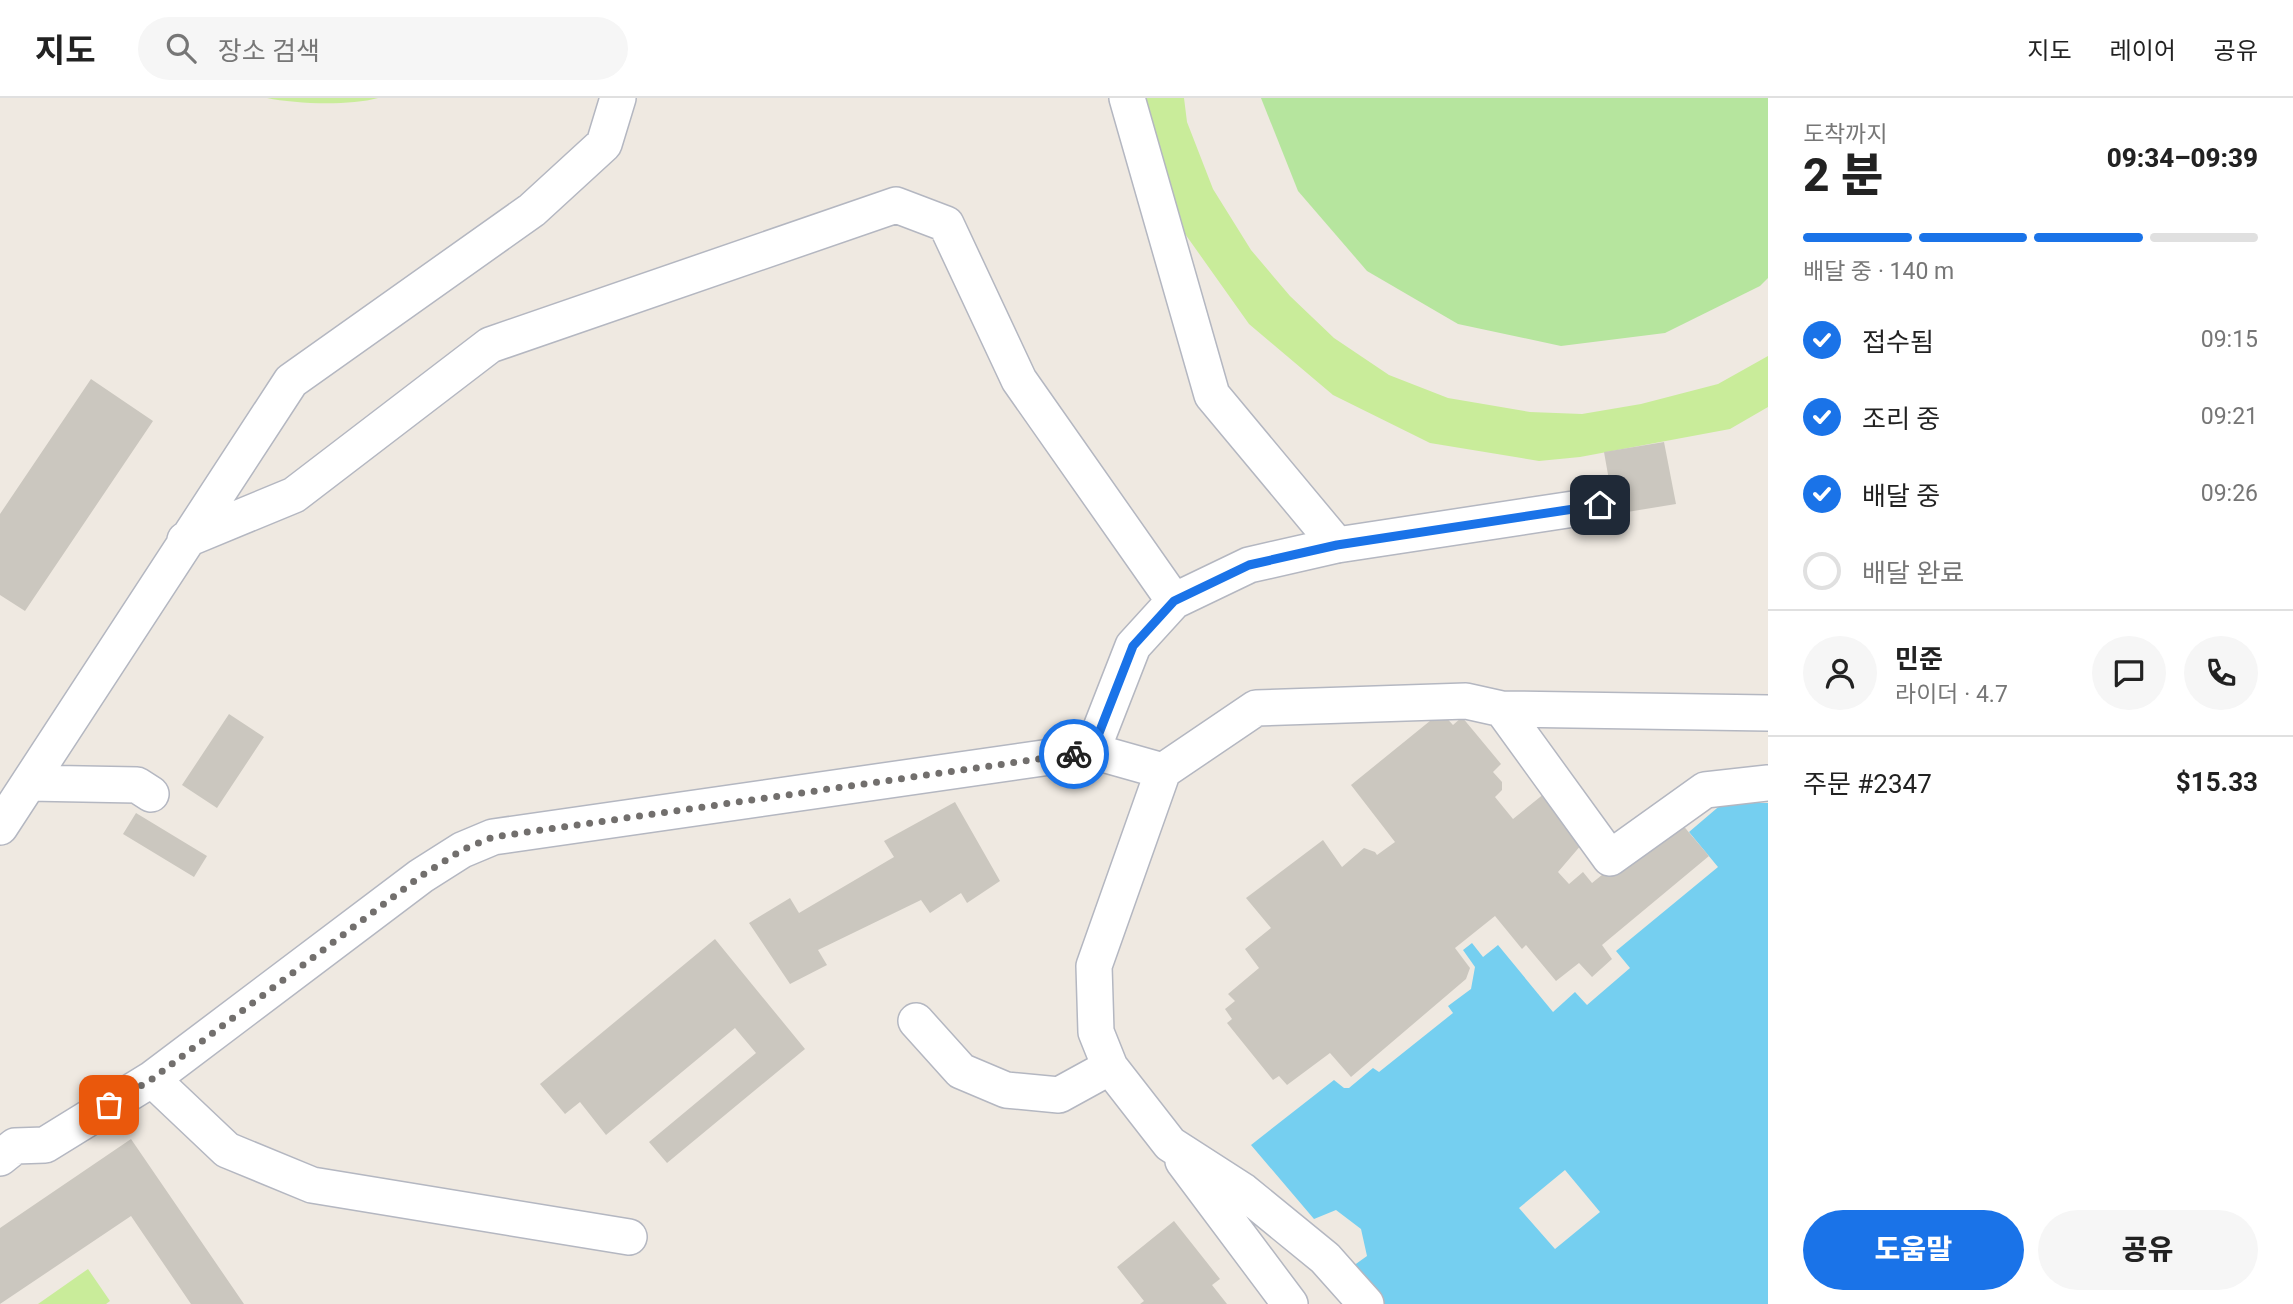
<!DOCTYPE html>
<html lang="ko">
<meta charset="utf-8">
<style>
body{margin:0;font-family:Roboto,"Noto Sans KR",sans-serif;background:#f6f6f6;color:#222;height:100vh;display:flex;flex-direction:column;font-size:26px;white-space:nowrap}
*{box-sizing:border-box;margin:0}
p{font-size:23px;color:#767676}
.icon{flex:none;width:38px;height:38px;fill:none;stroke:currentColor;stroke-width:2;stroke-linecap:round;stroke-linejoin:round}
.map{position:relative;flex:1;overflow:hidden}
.drawer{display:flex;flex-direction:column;background:#fff;width:525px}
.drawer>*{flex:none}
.pin{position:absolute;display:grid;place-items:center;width:60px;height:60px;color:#fff;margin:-30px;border-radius:14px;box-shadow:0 4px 10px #0006}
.courier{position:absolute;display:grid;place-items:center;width:70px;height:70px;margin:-35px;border:5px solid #1a73e8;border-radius:50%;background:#fff;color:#222;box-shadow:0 2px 9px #0007}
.headline em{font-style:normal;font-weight:800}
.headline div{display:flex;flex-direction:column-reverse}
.headline{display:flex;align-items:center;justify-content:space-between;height:119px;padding:0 35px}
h1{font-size:46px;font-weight:800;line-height:52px}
.bar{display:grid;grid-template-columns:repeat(4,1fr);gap:10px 7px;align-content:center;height:84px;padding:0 35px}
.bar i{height:9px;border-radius:5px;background:#e0e0e0}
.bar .current{background:#1a73e8}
.bar p{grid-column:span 4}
.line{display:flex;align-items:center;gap:18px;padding:0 35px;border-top:2px solid #e0e0e0}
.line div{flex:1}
.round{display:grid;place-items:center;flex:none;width:74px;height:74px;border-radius:37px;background:#f6f6f6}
ol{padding:0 35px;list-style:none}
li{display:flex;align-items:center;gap:21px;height:77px}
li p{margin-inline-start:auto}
li .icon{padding:7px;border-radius:50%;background:#1a73e8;color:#fff;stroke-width:4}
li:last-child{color:#767676}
li i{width:38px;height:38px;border:4px solid #e0e0e0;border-radius:50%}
.cta{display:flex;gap:14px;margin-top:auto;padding:14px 35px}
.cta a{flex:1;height:80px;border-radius:42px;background:#1a73e8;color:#fff;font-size:28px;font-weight:800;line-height:80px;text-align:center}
.cta a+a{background:#f6f6f6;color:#222}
header{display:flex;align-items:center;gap:42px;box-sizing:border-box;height:98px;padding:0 35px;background:#fff;border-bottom:2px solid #e0e0e0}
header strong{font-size:33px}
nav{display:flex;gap:38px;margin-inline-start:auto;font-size:24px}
.search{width:490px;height:63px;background:#f6f6f6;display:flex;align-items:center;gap:18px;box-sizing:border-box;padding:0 24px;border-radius:38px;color:#767676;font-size:26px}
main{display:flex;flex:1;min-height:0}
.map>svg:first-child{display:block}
</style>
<header>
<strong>지도</strong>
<div class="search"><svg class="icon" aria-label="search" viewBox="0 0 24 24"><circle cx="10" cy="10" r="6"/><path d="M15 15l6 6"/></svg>장소 검색</div>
<nav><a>지도</a><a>레이어</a><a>공유</a></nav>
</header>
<main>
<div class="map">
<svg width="1768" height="1206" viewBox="0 0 1768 1206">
<rect width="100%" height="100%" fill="#efe9e1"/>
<path fill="#b6e59e" d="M1261,0h507v180l-8,8 -95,47 -104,13 -103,-22 -91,-53 -69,-80z"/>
<path fill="#c9ec9a" d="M267,0h111c-29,8 -82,6 -111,0z
M1135,0h49l3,24 26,67 38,61 39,46 44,42 55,37 59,23 82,14 52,2 59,-10 77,-20 50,-28v51l-38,22 -150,28 -41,4 -109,-18 -97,-48 -84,-71 -66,-93z
M88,1171l22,32 -4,3h-68z"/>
<path fill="#75cff0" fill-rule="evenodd" d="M1723,705h45v501h-384l-31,-38 14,-10 -6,-27 -25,-19 -22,9 -63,-74 83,-65 10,8h5l24,-20 6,4 74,-59 -5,-7 23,-17 4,-22 -12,-17 9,-7 11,14 15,-12 55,67 22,-20 12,13 43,-37 -14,-17 102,-84 -29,-35zM1565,1072l35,42 -45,37 -36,-41z"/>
<path fill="#cbc7bf" d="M91,281l62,42 -128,190 -25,-16v-81z
M1664,344l12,62 -61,10 -11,-62z
M1441,614l12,13 9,-8 39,47 -8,8 9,10v8l-7,7 18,22 37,-30 32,55 -24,28 11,12 14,-12 9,11 83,-67 34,40 -107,89 10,14 -20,18 -13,-14 -23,18 -30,-36 -4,4 -27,-33 -40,32 15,20 -4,11 -115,98 -21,-24 -43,32 -8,-9 -6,4 -46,-57 5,-4 -7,-10 10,-8 -7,-7 31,-26 -14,-19 26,-21 -25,-30 77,-58 19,27 22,-19 11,4 2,3 18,-13 -44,-57z
M229,616l35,23 -47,71 -35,-23z
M955,704l45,79 -33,22 -6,-10 -31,20 -9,-13 -103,50 9,15 -37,19 -41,-61 41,-25 9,15 95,-56 -10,-16z
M136,715l71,43 -13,21 -71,-43z
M715,841l90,110 -138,114 -18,-21 107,-89 -21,-25 -129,107 -26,-33 -15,12 -25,-30z
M131,1041l113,165h-53l-60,-88 -131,88v-76z
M1174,1123l46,58 -8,6 15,19h-87l4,-3 -27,-34z"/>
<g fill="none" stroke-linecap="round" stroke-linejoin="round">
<g stroke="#b4b7c1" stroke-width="38">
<path id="minor" d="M1127,0l85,297 125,150
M185,442l109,-45 196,-150 406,-140 50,19 73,156 155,221
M1502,611l108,149 95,-68 63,-7
M1092,653l71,20 93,-63 210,-7 36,8 266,4
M1163,673l-69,195 2,66 14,35 60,77 73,47 82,67 41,46
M29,685l108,2 14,9
M0,729l291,-446 241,-171 72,-66 14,-46
M916,923l45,50 45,19 53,5 51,-28
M152,981l75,71 85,35 317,52
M0,1060l15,-12 30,-1 107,-66 269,-203 41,-26 31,-13 599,-86 41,-105 41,-45 75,-36 88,-20 263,-40
M1183,1063l107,143"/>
</g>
<use href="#minor" stroke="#fff" stroke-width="35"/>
</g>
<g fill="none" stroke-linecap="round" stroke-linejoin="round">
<path stroke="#726f6d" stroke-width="7" stroke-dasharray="0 12.6" d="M109,1007l43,-26 269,-203 41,-26 31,-13 581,-83"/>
<path stroke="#1a73e8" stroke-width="9" d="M1074,656l18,-3 41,-105 41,-45 75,-36 88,-20 263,-40"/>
</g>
</svg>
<div class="pin" style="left:109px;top:1007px;background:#ea580c"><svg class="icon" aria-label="bag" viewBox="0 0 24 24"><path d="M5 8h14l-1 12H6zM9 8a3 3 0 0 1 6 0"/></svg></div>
<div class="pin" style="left:1600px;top:407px;background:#1f2937"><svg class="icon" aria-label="home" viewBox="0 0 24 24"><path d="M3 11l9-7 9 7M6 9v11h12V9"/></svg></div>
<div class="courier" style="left:1074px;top:656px"><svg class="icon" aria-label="bike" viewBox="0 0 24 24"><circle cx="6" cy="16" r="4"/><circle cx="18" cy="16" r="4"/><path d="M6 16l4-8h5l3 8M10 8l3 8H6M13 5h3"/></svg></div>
</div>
<section class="drawer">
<div class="headline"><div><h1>2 분</h1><p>도착까지</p></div><em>09:34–09:39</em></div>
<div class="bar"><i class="current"></i><i class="current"></i><i class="current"></i><i></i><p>배달 중 · 140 m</p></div>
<ol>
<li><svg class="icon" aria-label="check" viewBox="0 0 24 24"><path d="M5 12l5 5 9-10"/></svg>접수됨<p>09:15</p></li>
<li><svg class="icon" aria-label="check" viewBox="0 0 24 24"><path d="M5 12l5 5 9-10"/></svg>조리 중<p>09:21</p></li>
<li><svg class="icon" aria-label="check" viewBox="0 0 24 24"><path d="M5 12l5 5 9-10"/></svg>배달 중<p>09:26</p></li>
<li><i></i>배달 완료</li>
</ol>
<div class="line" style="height:126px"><a class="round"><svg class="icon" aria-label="person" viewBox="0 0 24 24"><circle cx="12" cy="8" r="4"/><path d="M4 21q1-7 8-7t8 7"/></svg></a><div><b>민준</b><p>라이더 · 4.7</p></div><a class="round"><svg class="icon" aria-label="chat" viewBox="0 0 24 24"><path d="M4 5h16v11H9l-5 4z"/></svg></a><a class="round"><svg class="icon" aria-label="phone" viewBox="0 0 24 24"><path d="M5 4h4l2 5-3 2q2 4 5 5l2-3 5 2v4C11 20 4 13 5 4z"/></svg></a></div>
<div class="line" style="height:91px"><div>주문 #2347</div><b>$15.33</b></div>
<div class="cta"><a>도움말</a><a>공유</a></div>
</section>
</main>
